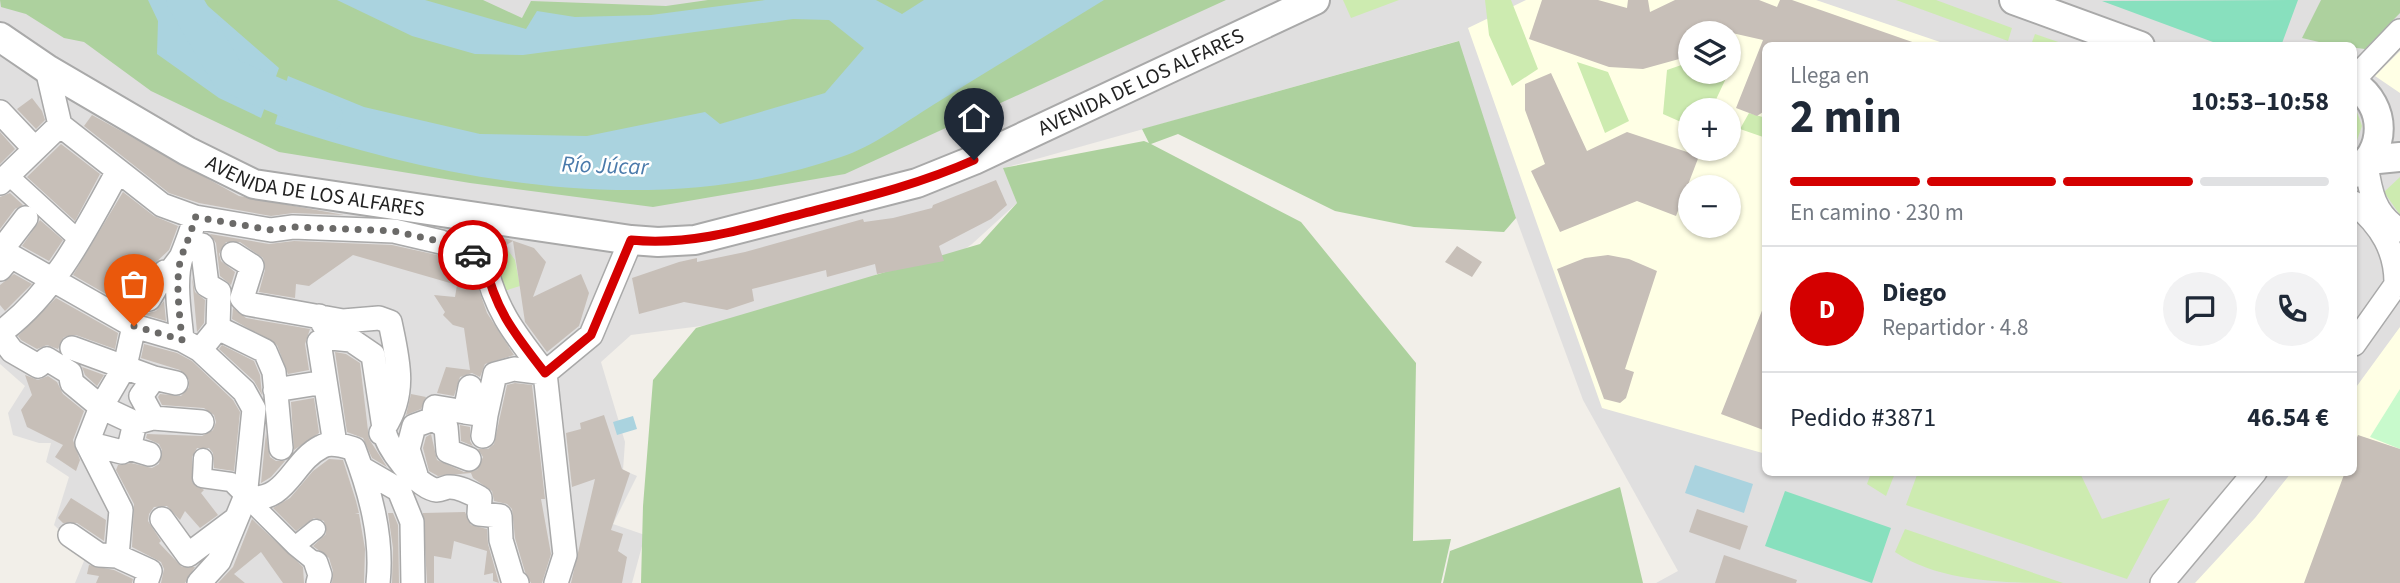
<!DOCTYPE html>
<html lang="es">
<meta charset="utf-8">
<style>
body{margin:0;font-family:"Source Sans 3",sans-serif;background:#f2f2f3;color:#1f2937;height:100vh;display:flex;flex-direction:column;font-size:26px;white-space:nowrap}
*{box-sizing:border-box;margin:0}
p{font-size:23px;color:#747a83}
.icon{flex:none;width:38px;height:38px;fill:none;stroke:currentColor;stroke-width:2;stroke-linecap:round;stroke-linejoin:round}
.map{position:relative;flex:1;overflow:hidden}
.drawer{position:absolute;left:1762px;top:42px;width:595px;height:434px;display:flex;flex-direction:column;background:#fff;border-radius:10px;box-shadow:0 2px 5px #0004}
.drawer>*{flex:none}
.buttons{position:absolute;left:1678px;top:21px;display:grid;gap:14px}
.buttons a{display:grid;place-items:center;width:63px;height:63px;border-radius:50%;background:#fff;box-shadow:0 2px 5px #0004;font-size:35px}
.pin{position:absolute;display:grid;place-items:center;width:60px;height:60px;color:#fff;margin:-72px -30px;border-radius:50% 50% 50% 0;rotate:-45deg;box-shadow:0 0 7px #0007}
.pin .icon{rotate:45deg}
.courier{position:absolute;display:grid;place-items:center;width:70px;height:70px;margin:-35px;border:5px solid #d40000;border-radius:50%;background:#fff;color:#222;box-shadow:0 2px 9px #0007}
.head em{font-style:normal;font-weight:700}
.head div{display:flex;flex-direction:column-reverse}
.head{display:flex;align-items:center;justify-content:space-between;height:119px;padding:0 28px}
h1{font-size:46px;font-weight:700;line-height:52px}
.bar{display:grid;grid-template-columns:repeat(4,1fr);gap:10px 7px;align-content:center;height:84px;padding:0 28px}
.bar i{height:9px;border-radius:5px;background:#e0e1e3}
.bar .selected{background:#d40000}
.bar p{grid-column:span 4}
.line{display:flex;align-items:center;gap:18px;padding:0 28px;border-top:2px solid #e0e1e3}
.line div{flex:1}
.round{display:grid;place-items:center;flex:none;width:74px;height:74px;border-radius:37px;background:#f2f2f3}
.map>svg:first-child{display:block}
</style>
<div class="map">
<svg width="2400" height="583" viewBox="0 0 2400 583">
<rect width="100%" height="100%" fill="#f2efe9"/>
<path fill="#e0dfdf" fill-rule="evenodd" d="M0,0h2400v583h-744l22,-12 -95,-171 -67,-182 -58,-177 -454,127 13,35 -45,41 -24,17 -71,13 -44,35 -202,26 -30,27 24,80 -2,28 14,6 -24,48 32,11 -13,48h-557l11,-27 -32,-31 15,-48 -23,-15 5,-19h-12l-26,-8 -5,-22 17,-27 -25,-22zM1690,33h39v39h-39zM1766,46h588v426h-588zM1690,110h39v39h-39zM1690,187h39v39h-39z"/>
<path fill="#ffffe5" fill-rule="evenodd" d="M1526,0h290l133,45 -183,1v408l-164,-46 -134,-380zM1690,33h39v39h-39zM1690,110h39v39h-39zM1690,187h39v39h-39z
M2400,51v42l-25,-17z
M2400,327v256h-205l60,-65 36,-45 63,-1v-82z"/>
<path fill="#cdebb0" d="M1343,0h56l-48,18z
M1485,0h26l27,69 -26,17 -23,-51z
M1896,0h40l76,28 -4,13z
M2035,34l32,11h-36z
M1577,62l31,10 21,49 -24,12z
M1690,62v10h39l-18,38h-21v16l-27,-12 4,-44z
M2354,104l8,22 -8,23z
M1749,113l17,5v20l-26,-9z
M2400,177v38l-16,-23z
M505,246l10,14 5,26 -25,8 -8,-38z
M1918,472l162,1 22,46 68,-21 -43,81 -221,-74z
M1871,473h24l-9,23 -19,-12z
M1905,529l158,54c-55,0 -122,0 -168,-31z"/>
<path fill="#add19e" d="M0,0h483l39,18 9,-17 135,5 42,-6h518l-381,174 -192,33 -183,-24 -191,-31 -128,-61 -67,-49 -20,-4 -38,-24 -25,-7z
M2321,0h79v13l-35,36 -33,-4 -30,-7z
M1459,41l57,177 -12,14 -90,-5 -79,-16 -157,-77 -27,10 150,78 115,141 -3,178 38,-2 -10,44h-800l2,-77 10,-126 43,-52 284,-84 37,-41 -14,-35 141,-27 5,2 -7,-14z
M1620,487l23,96h-200l7,-32z"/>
<path fill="#c8facc" d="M2400,389v60l-30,-12z"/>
<path fill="#88e0be" d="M2298,0l-17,46 -60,-1 -119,-44z
M1785,491l106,37 -19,55 -107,-37z"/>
<path fill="#aad3df" d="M148,0h53l78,68 -18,50 -42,-20 -62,-44 1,-33z
M337,0h88l101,29 11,-18 38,6 76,-2 114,-15h111l26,14 22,-14h180c-57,35 -114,70 -171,105 -29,18 -61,42 -92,52 -183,63 -387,27 -566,-33l13,-48 76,31 116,27 107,2 118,-24 15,12 105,-31 39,-45 -35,-28 -36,-1 -270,36 -48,-1 -63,-18z
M633,416l4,13 -20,6 -4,-13z
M1695,465l58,19 -9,29 -59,-20z"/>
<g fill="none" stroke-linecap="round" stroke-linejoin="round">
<path stroke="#aad3df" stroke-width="35" d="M184,0l44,75 97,41"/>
</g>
<path fill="#c7bfb8" d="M1542,0h56l29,8 1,-8h20l2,12 25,-12h84l18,7 3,-7h12l126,44 -152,2v64l-9,6 -21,-8 27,-68 -31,-7h-42v23l-47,13 -34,-2 -80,-28z
M1551,73l36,78 40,-19 72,24 -23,60 -39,-15 -77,31 -29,-61 14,-7 -20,-54v-26z
M32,98l10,13 3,9 -9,9 -19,-20z
M92,115l147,81 105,19 -51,-2 -22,3 -72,-13 -30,-10 -85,-67z
M0,132l15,17 -15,15z
M61,144l39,30 -25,47 -48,-44z
M996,180l11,25 -16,14 -52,27 5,15 -67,13 -2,-10 -48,13 -1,-7 -74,19 2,12 -27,9 -43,-8 -45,12 -7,-36 47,-16 18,-4v4l48,-10 118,-33 1,3 29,-4 39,-10 1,-3z
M123,192l31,24 24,10 -9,24 -16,15 -18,33 2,8 11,7 8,-2 8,-10 2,20 -27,-8 -66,-38z
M10,193l13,12 -8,4 -15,20v-32z
M40,220l23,20 -14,21 -27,-15z
M451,231l57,8 26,9 12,14 -13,35 48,-23 8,19 -10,33 -32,26 -22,-30 -12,-81 -18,11z
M210,234l59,10 25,-3 98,4 45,10 35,15 15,43 27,42 -29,9 -5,13 -8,-4 -12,4 -6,19 -17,-3 9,-26 24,3 -6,-42 -11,-3 -10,-10 2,-3 -11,-17 21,2 2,-12 -104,-30 -44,31 -13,-2 -1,14 -36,-6 6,-22 -2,-12 -23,-16h-14l-7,12 2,7 14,11 -4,13 -11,-9 -4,-33z
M1457,246l25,16 -10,15 -27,-15z
M1608,255l21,4 28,12 -32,98 9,3 -8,26 -6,5 -16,-4 -47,-130 28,-11z
M14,274l18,10 -27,27 -5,-6v-20z
M192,277l3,15 10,8 -1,23 -7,9z
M56,298l62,35 -3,16 -39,-14 -12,2 -6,12 -11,-4 -10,4 -16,-9 -3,-4z
M1765,303h1v128l-45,-17z
M233,308l13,10 64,11 -5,15 4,26 -21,4 -11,-29 -45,-26z
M144,344l33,9 15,8 41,39 7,12 -6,59 -20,-3 -1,-15 -4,-5h-12l-5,9v25l12,8 -3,3 17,22 -18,13 -15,-17 -5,9 -13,-14 -13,1 -5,7 -1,7 13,20 -2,2 23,24h13l-10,16h-24l3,-14 -3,-7 -29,-15 2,-43 -18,-34 2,-5 13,-2 21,5 7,-4 3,-14 -3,-6 -13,-6 1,-4 55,2 11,-6 3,-8 -2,-7 -10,-7 -42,-3 -4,-8 2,-3 21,2 8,-9v-7l-9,-10 -39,-12z
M222,345l32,16 6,14 2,20 -8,-14 -35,-32z
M335,352l11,2 14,9 9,76 18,28 -15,-9 -9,-20 -16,-6z
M82,367l22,8 -7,11 -12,-11z
M25,375l13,5 10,-4 9,6 6,12 21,17 -11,29 7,20 -4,11 -21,-14 8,-12 -36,-18 -6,-17 11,-15z
M515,383l17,2 13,114h-4l10,55 -9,29h-11l-6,-11 -10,-34 -3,-29 -5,-5 -13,-3 -2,-10 -19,-13 -2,-5 -33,3 -9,-5 -6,-23 3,-11 5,-3 6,26 27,12 13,-2 6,-13 -5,-8h10l6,-5 13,-59z
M411,394l15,3 -5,12 -15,6z
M314,398l5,35 -25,17 -3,-48z
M604,415l18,54 8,4 -19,57 12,4 -5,17 9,6 -5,26h-51l24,-104 -23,8 -6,-54 15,-4 -1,-6z
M460,425l10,2v14l3,5 -12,-5z
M266,433l4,24 6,4h9l-14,16 -10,6z
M2358,435l42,14v134h-96l41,-111h9v-27z
M329,459l14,1 13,41 3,12 -4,1h4l6,35 -1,34h-32l1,-12 -4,-13 -16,-12 13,-12 -2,-13 -10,-3 -18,13 -23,-23 17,-10 23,-27z
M71,498l35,22 -2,21 -27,-18h-14l-5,-5z
M1697,509l51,17 -8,24 -51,-18z
M465,512l6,13 16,4 1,15 11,39 -6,-2v-8l-9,2 3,-24 -33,-10 -3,18 -17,-3v27h-7l-4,-70z
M388,513h5l5,12 1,58h-7l1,-35z
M252,519l51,48 1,16h-21l-22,-31 -27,22 11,9h-27l15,-16z
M1724,555l73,25 -1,3h-81z
M89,565l25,5 19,9 -1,4h-36l3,-7 -12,-2z"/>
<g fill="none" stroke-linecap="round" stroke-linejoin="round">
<g stroke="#a9a9a9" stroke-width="21">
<path id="pedestrian" d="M8,175l71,65
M203,458l-1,20 29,4 64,64 21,17
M295,546l21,-17"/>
</g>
<g stroke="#a9a9a9" stroke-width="26">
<path id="minor" d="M47,69l13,56 102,80 33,12 76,13 22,-3 101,4 47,11 43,18c11,50 30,73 61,113
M2354,79l46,-48
M0,112l35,37
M2366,164c4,27 8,51 34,66
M118,171c-32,58 -61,118 -114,159l-1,9 9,12 26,15 9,-7 23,14 2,10 29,24 34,16 -6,25
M0,183l60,-58
M2354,203c27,22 43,48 42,83
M189,244l13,1 5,40 12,7 -1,36
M233,254l19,12 -10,32 6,6 95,17 36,-3 11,4c8,38 17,71 -6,106 0,18 34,60 53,62 4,0 7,-2 11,-3 11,-1 23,6 32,11l-1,16 21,2 1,24 12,40 4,3
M11,256l-8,-8 23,-30
M0,269l11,-13 123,70 48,14 18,10 44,41 10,18 -9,89 -26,63 -20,22
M149,299l16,-27h5l12,-16
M319,316l12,22 20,2 22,15 11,73 -3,5
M331,338l-12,4 16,102
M182,340c-2,-25 -9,-61 0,-85 5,-13 10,-24 13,-38
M2354,344l46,-65
M72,348l82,30 22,5
M200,350l18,-22 47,23 9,21 7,76
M470,387l-5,25 21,3 9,-41 19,-5 31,4
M275,390l50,-8
M153,418l-12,-22 13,-18
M433,419l13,8 2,24 21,8
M135,423l18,-5 49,4
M483,436l3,-21
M87,443l35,9 7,-4 20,6
M361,468l38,22 13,32 1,61
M416,475l-8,-26 6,-23 19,-7 2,-12 30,5
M245,498c43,5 46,-36 76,-51 10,-6 23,-1 33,2 16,42 29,88 24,134
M162,519l26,36 48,-36
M70,535l29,20 18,1 33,15 -4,12
M117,556l4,-46 -34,-67 14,-36 24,-41 9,-40
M316,563l4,12 -2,8
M556,583l9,-28 -20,-182 46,-38 40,-95
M2162,583l93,-111"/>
</g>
<g stroke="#a9a9a9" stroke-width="32">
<g id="tertiary">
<path d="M2014,0l126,46"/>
<path id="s1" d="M0,37l47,32 140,82 67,33 377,56 27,2 37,-2 222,-57 57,-23 341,-160"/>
<path d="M2354,84c33,23 33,66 0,89"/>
<path d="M2368,160l32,-3"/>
</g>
</g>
<use href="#pedestrian" stroke="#fff" stroke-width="18"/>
<use href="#minor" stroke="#fff" stroke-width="23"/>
<use href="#tertiary" stroke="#fff" stroke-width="28"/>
</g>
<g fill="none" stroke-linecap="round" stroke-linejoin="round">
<path stroke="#6b6a68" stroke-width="7" stroke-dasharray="0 12.6" d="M134,326l48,14c-2,-23 -8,-63 0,-85 5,-13 10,-24 13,-38l76,13 22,-3 101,4 48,11 31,13"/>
<path stroke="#d40000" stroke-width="9" d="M473,255l11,5c11,50 30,73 61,113l46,-38 40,-95c61,6 117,-12 174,-27 58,-15 115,-29 169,-53"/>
</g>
<g text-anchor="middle" stroke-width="5" stroke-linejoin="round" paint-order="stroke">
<g font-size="21" fill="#222" stroke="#fff">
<text dy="7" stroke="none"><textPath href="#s1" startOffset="1214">AVENIDA DE LOS ALFARES</textPath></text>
<text dy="7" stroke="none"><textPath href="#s1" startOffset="354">AVENIDA DE LOS ALFARES</textPath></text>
</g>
<g font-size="23" font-style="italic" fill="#4a7aab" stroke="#fff">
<text transform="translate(605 165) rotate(2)" y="8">Río Júcar</text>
</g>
</g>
</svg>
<div class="buttons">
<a><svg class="icon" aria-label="layers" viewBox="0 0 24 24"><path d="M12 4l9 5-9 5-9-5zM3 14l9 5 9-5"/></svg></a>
<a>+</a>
<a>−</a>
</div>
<div class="pin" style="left:134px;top:326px;background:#ea580c"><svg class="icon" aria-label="bag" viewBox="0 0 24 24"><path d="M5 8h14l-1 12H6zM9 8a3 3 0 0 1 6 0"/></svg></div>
<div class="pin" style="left:974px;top:160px;background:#1f2937"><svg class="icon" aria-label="home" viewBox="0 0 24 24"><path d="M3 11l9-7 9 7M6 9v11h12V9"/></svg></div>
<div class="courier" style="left:473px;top:255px"><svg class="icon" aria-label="car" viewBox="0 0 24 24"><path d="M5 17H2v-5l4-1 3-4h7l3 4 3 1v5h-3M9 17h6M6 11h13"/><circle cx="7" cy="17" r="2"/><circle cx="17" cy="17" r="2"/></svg></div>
<section class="drawer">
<div class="head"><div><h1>2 min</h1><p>Llega en</p></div><em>10:53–10:58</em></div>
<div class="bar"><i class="selected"></i><i class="selected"></i><i class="selected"></i><i></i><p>En camino · 230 m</p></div>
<div class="line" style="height:126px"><b class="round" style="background:#d40000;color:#fff">D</b><div><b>Diego</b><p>Repartidor · 4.8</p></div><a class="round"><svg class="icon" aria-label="chat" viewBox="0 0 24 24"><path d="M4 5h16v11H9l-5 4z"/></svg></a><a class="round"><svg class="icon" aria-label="phone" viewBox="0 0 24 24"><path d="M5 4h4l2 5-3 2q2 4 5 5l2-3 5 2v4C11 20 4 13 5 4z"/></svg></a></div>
<div class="line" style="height:91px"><div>Pedido #3871</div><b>46.54 €</b></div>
</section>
</div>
